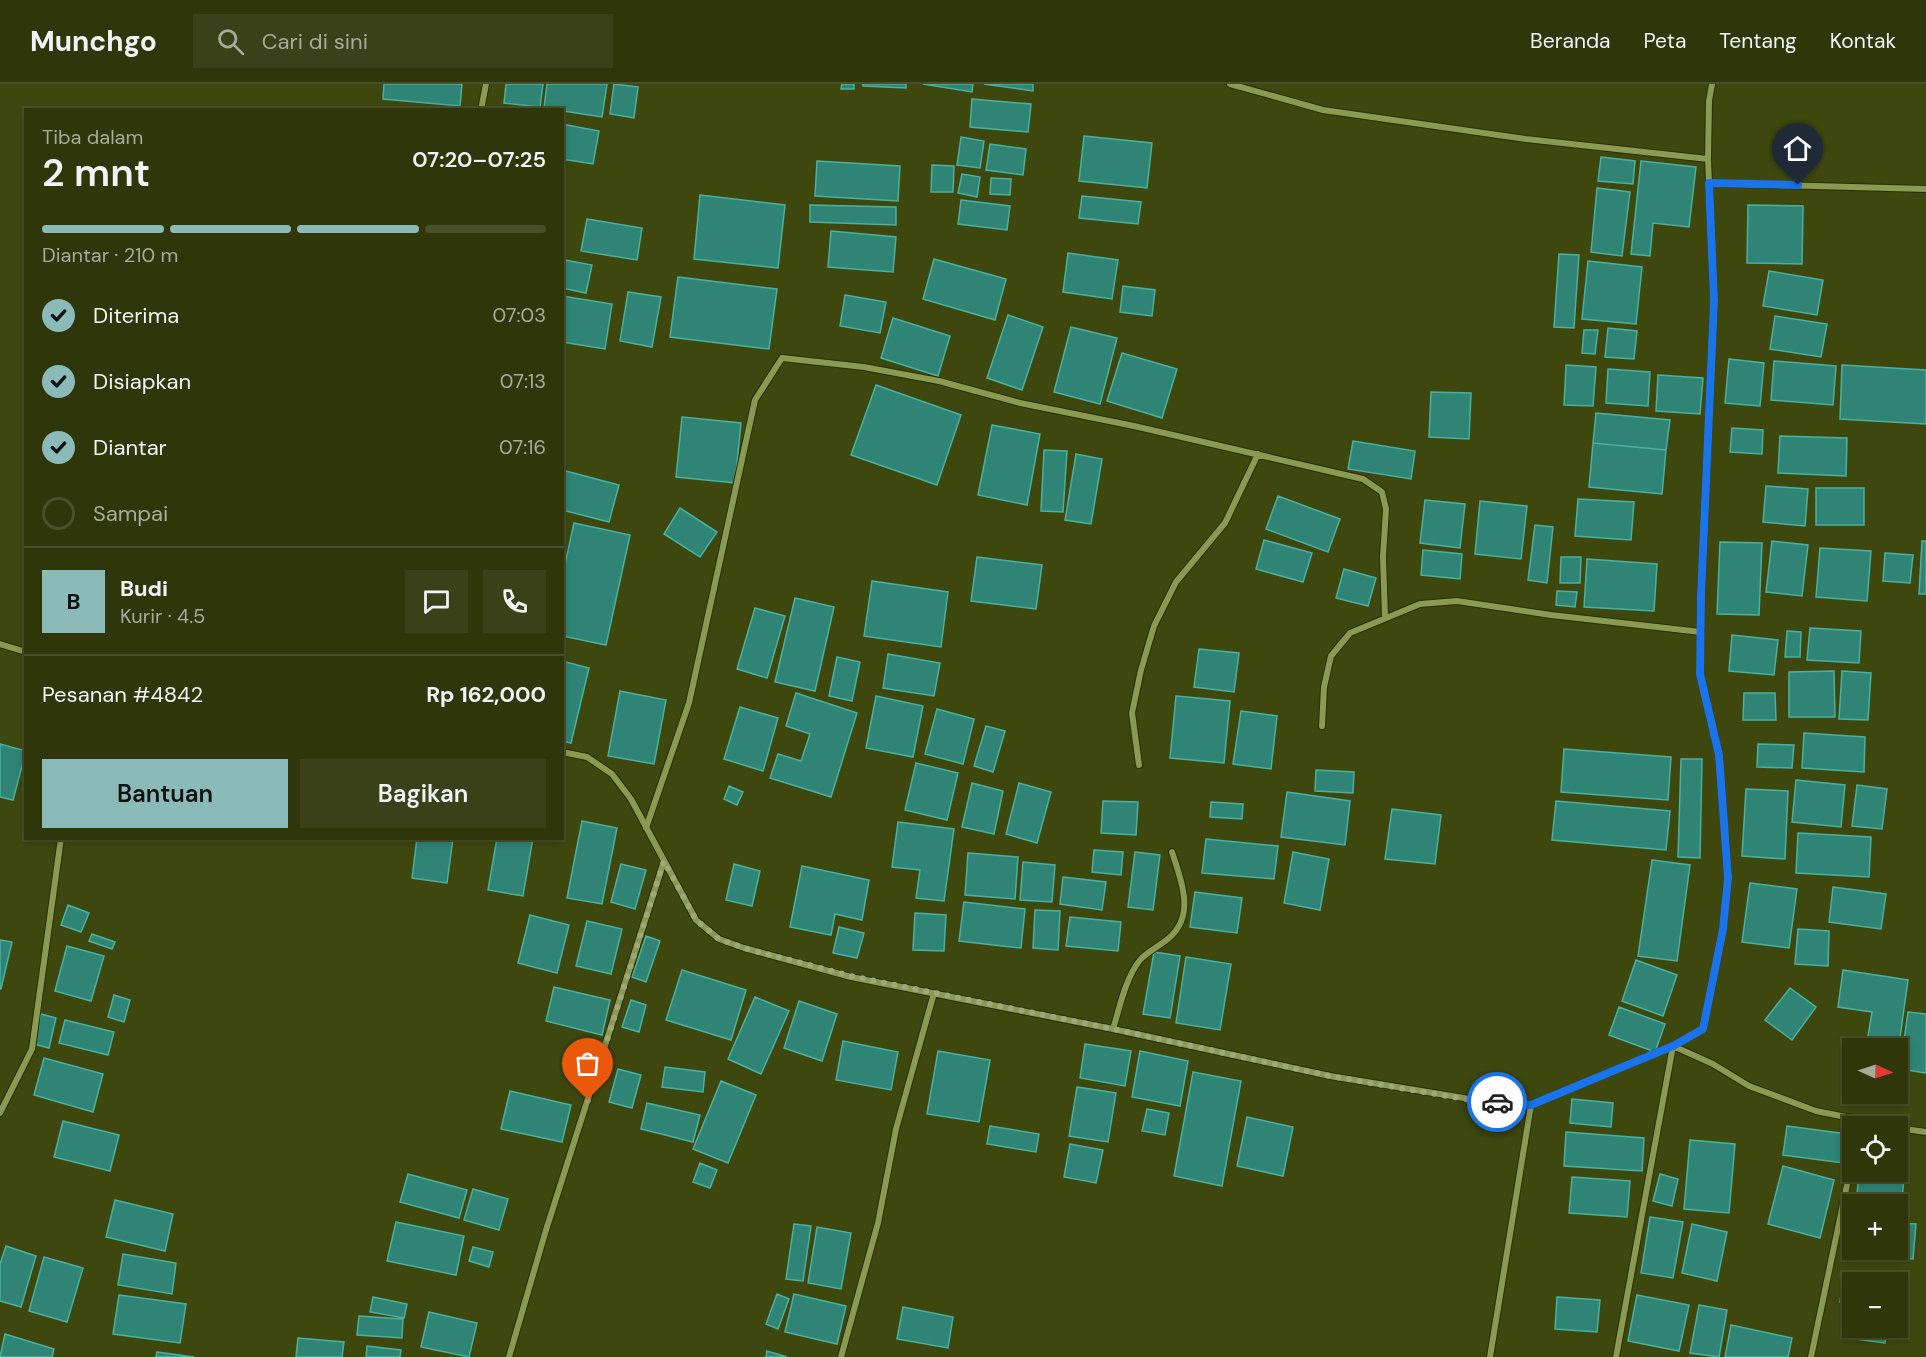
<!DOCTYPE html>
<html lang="id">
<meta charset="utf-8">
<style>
body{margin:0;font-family:"DM Sans",sans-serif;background:#3a4118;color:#f1f3f6;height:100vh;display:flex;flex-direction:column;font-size:22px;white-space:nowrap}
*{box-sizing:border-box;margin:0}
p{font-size:20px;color:#a7ab9c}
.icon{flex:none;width:33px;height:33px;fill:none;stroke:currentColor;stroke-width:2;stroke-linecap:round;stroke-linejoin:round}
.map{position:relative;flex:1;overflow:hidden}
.drawer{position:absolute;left:24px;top:24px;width:540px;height:732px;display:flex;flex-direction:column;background:#2e360a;border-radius:0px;box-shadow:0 3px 9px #0003,0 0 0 2px #49502b}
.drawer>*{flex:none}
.needle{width:39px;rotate:93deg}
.controls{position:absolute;left:1842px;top:954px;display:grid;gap:12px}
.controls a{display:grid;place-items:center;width:66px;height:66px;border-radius:0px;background:#2e360a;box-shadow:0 3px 9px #0003,0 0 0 2px #49502b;font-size:30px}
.pin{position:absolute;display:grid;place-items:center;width:51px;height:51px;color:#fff;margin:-62px -26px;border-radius:50% 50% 50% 0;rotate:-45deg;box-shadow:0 0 6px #0007}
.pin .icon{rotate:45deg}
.courier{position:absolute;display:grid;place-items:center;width:60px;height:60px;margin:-30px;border:4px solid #1a73e8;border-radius:50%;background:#fff;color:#222;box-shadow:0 2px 8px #0007}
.overview em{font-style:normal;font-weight:600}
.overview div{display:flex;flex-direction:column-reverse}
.overview{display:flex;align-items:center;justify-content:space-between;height:102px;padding:0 18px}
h1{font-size:39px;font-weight:600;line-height:45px}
.bar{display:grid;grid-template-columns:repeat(4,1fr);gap:9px 6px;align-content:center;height:72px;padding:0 18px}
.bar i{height:8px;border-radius:4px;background:#49502b}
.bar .active{background:#8bbbb9}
.bar p{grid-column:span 4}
.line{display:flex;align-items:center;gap:15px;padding:0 18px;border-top:2px solid #49502b}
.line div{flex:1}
.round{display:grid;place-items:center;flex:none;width:63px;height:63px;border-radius:0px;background:#3a4118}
ol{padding:0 18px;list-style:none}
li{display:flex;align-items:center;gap:18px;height:66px}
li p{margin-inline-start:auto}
li .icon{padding:6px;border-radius:50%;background:#8bbbb9;color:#111;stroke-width:4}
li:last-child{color:#a7ab9c}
li i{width:33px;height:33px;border:3px solid #49502b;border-radius:50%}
.button{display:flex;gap:12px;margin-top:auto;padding:12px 18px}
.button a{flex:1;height:69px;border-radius:0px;background:#8bbbb9;color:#111;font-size:24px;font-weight:600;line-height:69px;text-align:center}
.button a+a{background:#3a4118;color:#f1f3f6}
header{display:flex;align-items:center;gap:36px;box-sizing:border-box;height:84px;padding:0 30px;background:#2e360a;border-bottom:2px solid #49502b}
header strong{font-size:28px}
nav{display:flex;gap:33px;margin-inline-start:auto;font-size:21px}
.search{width:420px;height:54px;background:#3a4118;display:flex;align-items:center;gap:15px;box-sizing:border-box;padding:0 21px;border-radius:0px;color:#a7ab9c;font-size:22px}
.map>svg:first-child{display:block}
</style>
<header>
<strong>Munchgo</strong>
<div class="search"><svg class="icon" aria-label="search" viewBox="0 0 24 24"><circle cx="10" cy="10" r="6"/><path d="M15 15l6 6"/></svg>Cari di sini</div>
<nav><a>Beranda</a><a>Peta</a><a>Tentang</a><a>Kontak</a></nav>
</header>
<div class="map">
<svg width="1926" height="1273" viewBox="0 0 1926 1273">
<rect width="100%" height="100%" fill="#3e480e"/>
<path fill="#2f8475" stroke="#4ab19e" stroke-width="1.5" d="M384,0h78l-2,22 -77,-7z
M506,0h37l-3,23 -36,-4z
M547,0h60l-5,33 -58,-9z
M614,0l24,3 -4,31 -24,-4z
M842,0h12v5h-13z
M863,0h43v4l-43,-2z
M923,0h50l-1,8z
M984,0h49v7z
M972,15l59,5 -3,28 -58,-5z
M562,40l37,7 -6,33 -31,-5z
M1084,52l68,7 -5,45 -68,-7z
M961,53l23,4 -4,27 -23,-3z
M990,60l36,5 -3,26 -37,-5z
M1601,73l34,4 -2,23 -35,-3z
M817,77l83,5 -2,35 -83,-5z
M1641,77l55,6 -7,60 -36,-4 -3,33 -19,-2z
M932,81l22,1 -1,26h-22z
M962,90l18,3 -3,20 -19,-4z
M991,94l20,1 -1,16 -20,-1z
M1597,104l33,4 -8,64 -31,-4z
M700,111l85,10 -7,63 -84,-9z
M1082,112l59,6 -3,22 -59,-6z
M961,116l49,6 -3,24 -49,-6z
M810,121l86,2v18l-86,-3z
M1748,121l55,1 -1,58 -55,-1z
M587,135l55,9 -5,32 -56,-9z
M831,147l65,6 -3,35 -65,-5z
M1068,169l50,7 -6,39 -49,-7z
M1559,170l20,1 -5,73 -20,-1z
M934,175l72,20 -11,41 -72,-21z
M565,176l27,5 -6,28 -24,-5z
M1588,177l54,6 -6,57 -54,-5z
M1769,187l54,9 -6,35 -54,-9z
M678,193l99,12 -8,60 -99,-12z
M1123,202l32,4 -3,26 -32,-4z
M628,208l33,5 -9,50 -32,-6z
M845,211l41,7 -6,31 -40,-7z
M562,212l50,8 -7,45 -43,-7z
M1008,231l35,12 -21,63 -35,-12z
M1775,232l52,8 -6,33 -51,-8z
M893,234l57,18 -12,40 -57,-18z
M1071,243l46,11 -17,66 -46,-12z
M1608,244l29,3 -3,28 -29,-2z
M1584,246h14l-3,24 -13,-1z
M1122,269l55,16 -15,49 -55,-17z
M1729,275l35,4 -4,43 -35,-3z
M1774,277l62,5 -3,39 -62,-5z
M1566,281l30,2 -3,39 -29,-1z
M1842,281l84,5v54l-86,-5z
M1608,285l42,3 -2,34 -42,-3z
M1658,291l45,3 -3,36 -44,-3z
M876,301l85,30 -24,70 -86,-30z
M1431,308l40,1 -2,46 -40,-2z
M1596,329l74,7 -4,30 -73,-7z
M682,333l59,6 -6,60 -59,-6z
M992,341l48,9 -13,71 -49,-10z
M1732,344l31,2 -1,24 -32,-2z
M1780,352l67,2 -1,38 -68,-3z
M1353,357l62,10 -4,28 -63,-10z
M1593,359l73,7 -4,44 -73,-7z
M1044,366l23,1 -4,61 -22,-1z
M1076,370l26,5 -11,65 -26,-4z
M562,386l57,15 -10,37 -47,-12z
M1766,402l42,3 -3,37 -42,-4z
M1816,404h48v37h-48z
M1278,412l62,23 -12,33 -62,-23z
M1578,415l56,3 -3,38 -56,-4z
M1425,416l40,4 -5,44 -40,-5z
M1480,417l47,5 -6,53 -46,-5z
M680,424l37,24 -17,25 -36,-23z
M574,439l56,12 -24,110 -44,-9v-58z
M1535,441l18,2 -6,56 -19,-3z
M1264,456l48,13 -9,29 -47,-13z
M1772,457l36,4 -6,51 -36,-4z
M1922,457h4v53h-7z
M1720,458l42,1 -3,72 -42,-1z
M1820,464l51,3 -4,50 -51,-4z
M1423,466l39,4 -2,25 -39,-4z
M1885,469l28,2 -3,28 -27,-2z
M977,473l65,8 -6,44 -65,-8z
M1561,473h20l-1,26h-20z
M1587,475l70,5 -3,47 -70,-4z
M1344,485l32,9 -8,28 -32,-8z
M872,497l76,11 -7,55 -77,-11z
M1557,507l20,1 -2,15 -19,-2z
M795,514l39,9 -19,84 -40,-9z
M755,524l30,8 -18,62 -30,-9z
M1810,544l51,3 -2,32 -52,-3z
M1787,547l14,1 -1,25h-15z
M1732,551l46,5 -4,35 -45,-4z
M1199,565l40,4 -5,39 -40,-5z
M888,570l52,9 -6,33 -51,-8z
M837,573l23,5 -8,39 -23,-5z
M562,577l27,7 -18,75 -9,-2z
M1834,587l1,46h-46v-45z
M1842,587l29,2 -3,47 -29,-1z
M620,607l46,9 -12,64 -46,-8z
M796,609l61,20 -26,84 -61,-19 8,-24 23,7 9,-27 -24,-8z
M1744,609h31l1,27h-33z
M876,612l47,10 -10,51 -47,-9z
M1176,612l54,5 -6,62 -54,-5z
M740,623l38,11 -15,53 -39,-12z
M937,625l37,10 -11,45 -38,-10z
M1241,627l36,5 -6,53 -38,-5z
M986,642l19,5 -12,41 -19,-6z
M1804,649l61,4 -1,35 -62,-4z
M0,660l26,7 -13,49 -13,-3z
M1758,660l36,1 -2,23 -35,-1z
M1564,665l107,8 -3,43 -107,-8z
M1681,675h21l-2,99 -22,-1z
M916,679l42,10 -11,47 -42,-10z
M1316,686l38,2 -1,21 -38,-2z
M1796,696l49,5 -4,42 -49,-5z
M972,699l31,8 -9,43 -32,-7z
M1019,699l32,9 -14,51 -31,-9z
M1857,701l30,4 -5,40 -30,-3z
M729,702l14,6 -6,13 -13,-6z
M1746,705l42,2 -3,68 -43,-3z
M1287,708l63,9 -5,44 -64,-8z
M1103,717l35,1 -2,33 -35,-2z
M1556,717l114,10 -4,39 -114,-10z
M1211,718l32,2 -1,15 -32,-2z
M1392,725l49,6 -6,49 -50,-5z
M582,737l35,7 -15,76 -35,-6z
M898,738l56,7 -10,72 -28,-3 4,-28 -28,-3z
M1798,749l73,4 -2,40 -73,-4z
M417,754h36l-6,45 -35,-5z
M497,754h36l-10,58 -35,-6z
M1206,755l72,7 -4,33 -72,-6z
M1094,766l29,2 -2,23 -29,-3z
M1135,768l25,3 -7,55 -25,-3z
M1293,768l36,7 -9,51 -36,-7z
M968,769l50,4 -3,42 -50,-4z
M1652,776l38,5 -13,96 -39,-5z
M1023,778l32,3 -3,37 -32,-2z
M621,780l25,6 -11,39 -24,-7z
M734,780l26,7 -8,35 -26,-6z
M802,782l67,14 -7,40 -27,-6 -4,21 -41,-8z
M1063,793l43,5 -4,28 -42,-6z
M1750,799l47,6 -8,59 -47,-6z
M1833,803l53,7 -5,35 -52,-7z
M1195,808l47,6 -5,35 -47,-6z
M964,818l61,7 -4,39 -62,-7z
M68,821l21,8 -8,19 -20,-7z
M1035,826l25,1 -2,39 -25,-2z
M915,829l31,2 -2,36 -31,-1z
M530,831l39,10 -12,48 -39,-10z
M1070,833l51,5 -3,29 -52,-5z
M587,837l35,8 -11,45 -35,-8z
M839,843l25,6 -7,25 -24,-5z
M1798,845l31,2 -1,35 -33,-2z
M92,850l23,8 -3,7 -23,-8z
M646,852l14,5 -14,41 -14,-5z
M0,856l12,2 -11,47h-1z
M67,862l37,10 -13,45 -36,-10z
M1154,868l26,4 -10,62 -27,-4z
M1186,873l45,7 -11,66 -44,-7z
M1636,876l41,15 -14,41 -41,-15z
M682,886l64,20 -15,50 -65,-20z
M1843,886l65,10 -10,72v-4h-32l6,-36 -34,-5z
M554,903l56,13 -8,35 -56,-14z
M1790,904l26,19 -24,33 -27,-20z
M114,911l16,5 -6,22 -16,-5z
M755,913l34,14 -28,63 -33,-15z
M631,916l15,5 -7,27 -17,-5z
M799,917l38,13 -15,47 -38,-13z
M1619,923l46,17 -10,28 -46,-17z
M1908,928l18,2v59l-26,-4z
M41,930l15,4 -7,30 -16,-4z
M65,936l49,12 -6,23 -49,-12z
M843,957l55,11 -7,38 -55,-10z
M1085,960l46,7 -6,35 -45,-8z
M938,967l52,9 -11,62 -52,-8z
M1140,967l48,10 -8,45 -48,-9z
M44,974l59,16 -10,38 -59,-17z
M665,983l40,5 -2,20 -41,-5z
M618,985l23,6 -9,33 -23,-6z
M1193,988l48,9 -19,105 -48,-10z
M721,997l35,14 -28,68 -35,-14z
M1077,1003l39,6 -8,49 -39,-6z
M510,1007l61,14 -9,37 -61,-13z
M1572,1015l41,4 -2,24 -41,-4z
M647,1019l53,12 -7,27 -52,-13z
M1147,1025l22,4 -4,22 -23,-4z
M1247,1033l46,10 -10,49 -46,-10z
M63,1037l56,14 -9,36 -56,-14z
M990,1042l49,8 -3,18 -49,-8z
M1787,1042l60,8 -4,29 -60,-8z
M1566,1048l78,6 -2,33 -78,-5z
M1690,1056l45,4 -6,69 -45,-4z
M1070,1060l33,6 -7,33 -32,-6z
M700,1079l17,7 -7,18 -17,-6z
M1783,1082l51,14 -14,58 -52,-14z
M408,1090l59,16 -8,28 -59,-16z
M1660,1090l18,5 -6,27 -19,-5z
M1859,1090l45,4 -4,45 16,1 -3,35 -61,-5v-7v3h46v-46h-42z
M1572,1093l58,4 -3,36 -58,-4z
M473,1105l35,10 -9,31 -35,-10z
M115,1116l58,14 -8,37 -59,-14z
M1650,1133l33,5 -10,56 -32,-5z
M396,1138l68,14 -8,39 -69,-14z
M794,1140l17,2 -8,55 -17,-2z
M1692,1140l35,8 -10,49 -35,-8z
M817,1143l34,6 -10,56 -33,-6z
M6,1162l30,10 -15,51 -21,-6v-37z
M473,1163l20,5 -4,15 -20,-6z
M123,1170l53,9 -4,31 -54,-9z
M44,1173l39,11 -16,54 -38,-11z
M1844,1187l62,8 -4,31 -4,-1v-27h-46v21l-12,-1z
M777,1210l12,5 -11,30 -12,-5z
M794,1210l52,12 -9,38 -52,-12z
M119,1211l67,9 -6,39 -67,-9z
M1637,1211l52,10 -10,46 -51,-10z
M373,1213l34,7 -3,14 -34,-6z
M1557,1213l43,3 -3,32 -42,-3z
M1699,1221l28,5 -8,47 -29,-4z
M903,1223l50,10 -5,31 -51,-9z
M1844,1224l8,1v19h35l-2,15 -44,-6z
M429,1228l48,11 -8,34 -48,-10z
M359,1232l44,3 -1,19 -45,-3z
M1731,1241l61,13 -4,19h-63z
M5,1250l49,15 -2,8h-52z
M298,1254l46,4 -2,15h-46z
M367,1262l34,4 -1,7h-34z
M767,1267l20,6h-21z
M157,1268l37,5h-38z"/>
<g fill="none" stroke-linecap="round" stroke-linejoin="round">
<g stroke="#262d05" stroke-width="8">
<path id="street" d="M1230,0l93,26 203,29 182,20
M481,26l5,-26
M1709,99l217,6
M0,560l26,8
M1322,642l2,-39 7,-31 19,-23 70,-29 37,-3 94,14 150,17
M562,668l25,5 25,17 19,25 65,121 23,19 25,9 107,29 262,52 217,47 140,23 61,6 142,-59 30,-17 20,-100 5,-51 -9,-123 -19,-81 1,-78 13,-295 -6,-142 1,-58 3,-17
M1139,681l-7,-52 9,-43 13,-44 22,-44 49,-59 33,-69
M646,744l43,-125 66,-303 27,-42 82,9 75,14 81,22 114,23 229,53 19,13 4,17 -3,48 2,60
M1113,945c7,-22 12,-50 27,-69 7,-8 21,-15 29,-22 27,-23 12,-58 3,-86
M1673,962l40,18 36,22 67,25 75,15
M0,1029l32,-64 29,-211
M1898,1044l28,4
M509,1273l37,-127 118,-369
M841,1273l37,-134 18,-94 38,-136
M1490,1273l41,-252
M1616,1273l57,-311
M1811,1273l41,-196"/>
</g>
<use href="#street" stroke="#8b9a51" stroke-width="6"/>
</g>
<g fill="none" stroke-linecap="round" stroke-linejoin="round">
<path stroke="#9ea87c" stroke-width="6" stroke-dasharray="0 10.8" d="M588,1016l76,-239 32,59 23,19 25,9 107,28 262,53 217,47 140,24 27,2"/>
<path stroke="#1a73e8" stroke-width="8" d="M1497,1018l34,3 142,-59 30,-17 20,-100 5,-51 -9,-123 -19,-81 1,-78 13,-295 -5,-118 89,2"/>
</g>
</svg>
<div class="controls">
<a><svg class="needle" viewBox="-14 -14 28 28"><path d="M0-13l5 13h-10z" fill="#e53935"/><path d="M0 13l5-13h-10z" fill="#a7ab9c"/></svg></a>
<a><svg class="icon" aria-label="locate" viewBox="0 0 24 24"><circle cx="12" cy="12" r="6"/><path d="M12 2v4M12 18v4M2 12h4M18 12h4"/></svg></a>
<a>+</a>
<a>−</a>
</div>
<div class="pin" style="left:588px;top:1016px;background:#ea580c"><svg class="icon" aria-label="bag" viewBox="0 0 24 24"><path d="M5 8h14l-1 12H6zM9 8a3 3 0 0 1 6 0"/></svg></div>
<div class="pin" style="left:1798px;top:101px;background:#1f2937"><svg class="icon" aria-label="home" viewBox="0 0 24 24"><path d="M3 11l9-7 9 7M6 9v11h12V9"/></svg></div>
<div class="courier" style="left:1497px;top:1018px"><svg class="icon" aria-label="car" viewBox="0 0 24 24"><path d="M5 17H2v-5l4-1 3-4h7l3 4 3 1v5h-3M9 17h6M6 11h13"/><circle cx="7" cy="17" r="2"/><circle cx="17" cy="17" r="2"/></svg></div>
<section class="drawer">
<div class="overview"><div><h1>2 mnt</h1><p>Tiba dalam</p></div><em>07:20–07:25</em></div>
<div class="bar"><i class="active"></i><i class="active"></i><i class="active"></i><i></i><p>Diantar · 210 m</p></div>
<ol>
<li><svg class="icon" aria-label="check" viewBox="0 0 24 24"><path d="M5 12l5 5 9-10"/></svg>Diterima<p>07:03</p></li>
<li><svg class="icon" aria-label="check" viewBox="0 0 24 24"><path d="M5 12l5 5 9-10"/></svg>Disiapkan<p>07:13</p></li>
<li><svg class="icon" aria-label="check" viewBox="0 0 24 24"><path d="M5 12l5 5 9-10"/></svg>Diantar<p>07:16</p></li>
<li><i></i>Sampai</li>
</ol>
<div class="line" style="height:108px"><b class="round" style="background:#8bbbb9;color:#111">B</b><div><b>Budi</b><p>Kurir · 4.5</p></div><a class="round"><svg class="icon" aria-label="chat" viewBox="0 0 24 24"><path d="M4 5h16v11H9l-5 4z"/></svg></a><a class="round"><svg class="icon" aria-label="phone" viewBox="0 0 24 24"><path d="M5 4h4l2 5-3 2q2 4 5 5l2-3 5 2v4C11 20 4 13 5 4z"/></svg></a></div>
<div class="line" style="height:78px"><div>Pesanan #4842</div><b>Rp 162,000</b></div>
<div class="button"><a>Bantuan</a><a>Bagikan</a></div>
</section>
</div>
